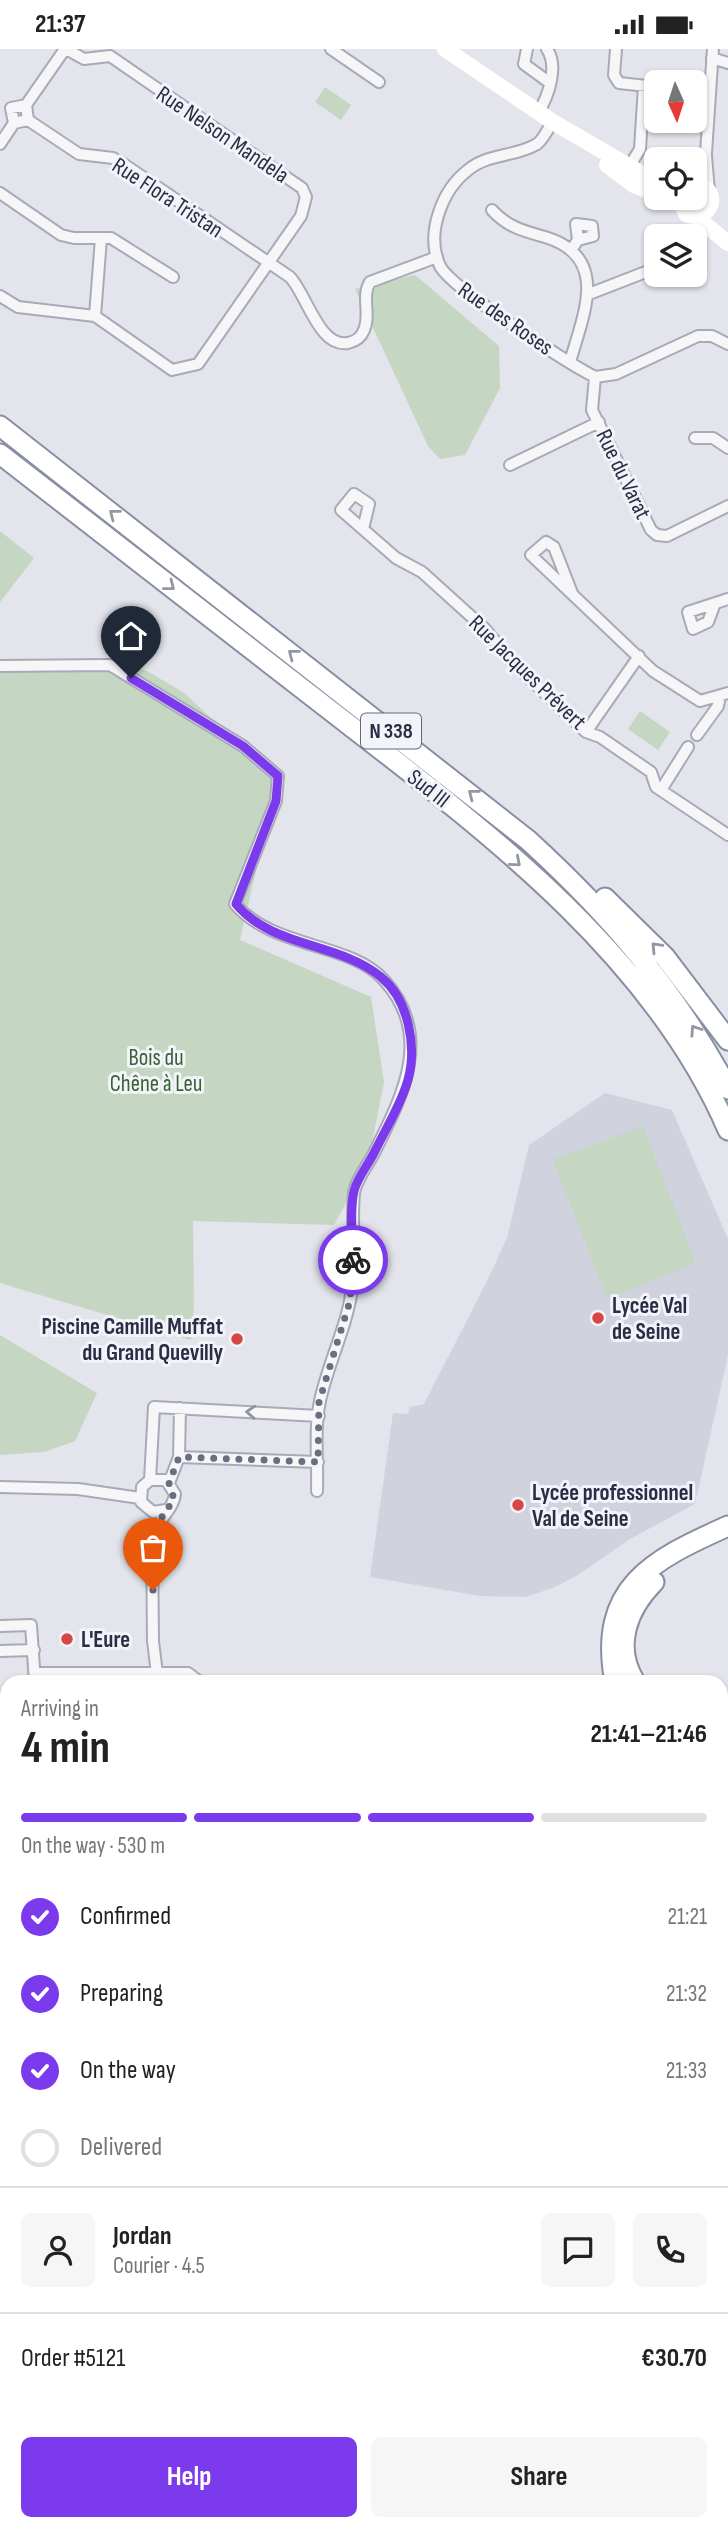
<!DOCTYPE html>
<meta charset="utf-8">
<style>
body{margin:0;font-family:"Sofia Sans Condensed",sans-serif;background:#f6f6f6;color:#222;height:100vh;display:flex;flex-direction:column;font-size:26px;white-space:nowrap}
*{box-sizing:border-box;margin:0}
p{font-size:23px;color:#767676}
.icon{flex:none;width:38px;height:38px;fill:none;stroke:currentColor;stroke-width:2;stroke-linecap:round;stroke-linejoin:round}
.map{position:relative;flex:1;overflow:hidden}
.side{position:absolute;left:0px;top:1626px;width:728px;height:856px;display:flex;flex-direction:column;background:#fff;border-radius:21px 21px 0 0;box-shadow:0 2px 5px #0004}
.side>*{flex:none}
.needle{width:46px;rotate:177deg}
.fabs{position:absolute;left:644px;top:21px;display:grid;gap:14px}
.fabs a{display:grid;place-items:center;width:63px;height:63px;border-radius:10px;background:#fff;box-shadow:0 2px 5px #0004;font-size:35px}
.pin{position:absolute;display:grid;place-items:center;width:60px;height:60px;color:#fff;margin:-72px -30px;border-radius:50% 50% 50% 0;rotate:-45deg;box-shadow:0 0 7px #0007}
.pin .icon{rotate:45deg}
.courier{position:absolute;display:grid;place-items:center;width:70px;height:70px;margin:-35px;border:5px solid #7c3aed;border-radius:50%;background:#fff;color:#222;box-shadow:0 2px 9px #0007}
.headline em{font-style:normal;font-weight:700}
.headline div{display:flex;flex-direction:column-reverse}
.headline{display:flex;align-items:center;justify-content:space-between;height:119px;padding:0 21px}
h1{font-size:46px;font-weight:700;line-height:52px}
.bar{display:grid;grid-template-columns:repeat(4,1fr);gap:10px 7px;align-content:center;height:84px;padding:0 21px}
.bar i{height:9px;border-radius:5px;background:#e0e0e0}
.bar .active{background:#7c3aed}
.bar p{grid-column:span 4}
.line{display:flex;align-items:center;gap:18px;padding:0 21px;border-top:2px solid #e0e0e0}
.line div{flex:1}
.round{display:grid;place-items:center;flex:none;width:74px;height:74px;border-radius:10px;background:#f6f6f6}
ol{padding:0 21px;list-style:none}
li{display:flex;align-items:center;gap:21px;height:77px}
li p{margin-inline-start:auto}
li .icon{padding:7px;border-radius:50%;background:#7c3aed;color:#fff;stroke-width:4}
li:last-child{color:#767676}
li i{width:38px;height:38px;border:4px solid #e0e0e0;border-radius:50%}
.action{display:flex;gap:14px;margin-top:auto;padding:14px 21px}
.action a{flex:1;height:80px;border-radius:10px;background:#7c3aed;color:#fff;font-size:28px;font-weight:700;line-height:80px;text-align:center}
.action a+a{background:#f6f6f6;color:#222}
.status{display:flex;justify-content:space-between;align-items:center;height:49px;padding:0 35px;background:#fff;direction:ltr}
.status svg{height:19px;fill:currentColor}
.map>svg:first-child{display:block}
</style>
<div class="status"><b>21:37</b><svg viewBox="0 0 49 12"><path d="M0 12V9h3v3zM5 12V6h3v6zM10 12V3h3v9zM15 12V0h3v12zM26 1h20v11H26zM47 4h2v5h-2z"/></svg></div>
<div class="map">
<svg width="728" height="2480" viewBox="0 0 728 2480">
<rect width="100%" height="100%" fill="#e3e4ec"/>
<path fill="#d0d3de" d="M605,1044l67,17 56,129v116l-33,149 -65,35 -52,36 -25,13 -28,9 -45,-1 -110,-19 23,-164 15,1 2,-7 14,-3 63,-123 20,-43 22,-93z
M0,1667h7v155h-7z
M728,1942v538h-219l2,-6h210v-512z"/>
<path fill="#c5d6c3" d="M325,38l26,18 -10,15 -26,-18z
M415,226l84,71 1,42 -35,67 -25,4 -12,-13 -73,-157z
M0,482l34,27 -34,44z
M107,611l40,11 37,22 93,86 -37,161 131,57 13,85 -16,81 -34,62 -141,-4 1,84 -3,35 -191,-57v-617z
M640,662l30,21 -12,18 -30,-21z
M643,1077l53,137 -89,36 -54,-139z
M0,1286l97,58 -22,48 -31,11 -44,3z
M0,2255h7v162l-7,9z
M7,2449v25l407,1 -3,5h-407z"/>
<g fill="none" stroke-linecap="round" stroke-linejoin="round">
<g stroke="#a7aab7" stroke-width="14">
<path id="street" d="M66,0l18,10 26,-3 192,132 4,9 -5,19 -103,148 -26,6 -77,-54 6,-78
M331,0l48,33
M527,0l-3,15 26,19
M616,0l-2,26 5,8 37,4
M712,9l16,5
M695,39l14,1
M26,56l39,-56
M26,56l2,15 -14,3 -3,-15z
M538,64c10,-16 21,-46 9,-64
M28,71l51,34 34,4 9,5 168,114c17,18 29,71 58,66 8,-2 13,-5 16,-13 7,-15 -3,-34 6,-48l67,-25
M553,73c-5,6 -10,18 -16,22 -21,13 -49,9 -69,26 -26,20 -43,64 -28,96 11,22 129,98 155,111l21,-3 82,-38h14l16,8
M0,95l14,-21
M706,107l3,35
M629,118l11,-18 4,-63
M695,133l11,-29 7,-104
M0,144l61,42 13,3h37l62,39
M492,161c15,17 32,21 53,27 66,20 38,78 25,125
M571,201l7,-10 15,-4 -1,-10 -16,-2 2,16
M589,245l67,-26
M0,247l18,11 77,9
M595,328l-3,33 59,120 6,5 10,1 61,-30
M695,389h18l15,10
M510,416l89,-43
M363,480l6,-25 -15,-10 -13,16 55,48 26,14 63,57 30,36 71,67 14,5 51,35 5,15 72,48
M572,544l-18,-46 -8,-5 -15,13 122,116 47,30 28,-8
M714,557l-6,16 -15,7 -5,-17 40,-13
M0,617l110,-1 133,81 35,30 -2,25 -41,103c38,45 115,38 149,76 50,55 19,115 -9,171 -6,13 -19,28 -21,42 -3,32 2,64 -2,96 -5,38 -24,74 -32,112 -6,28 -2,61 -3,90
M586,683l53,-76
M697,686l21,-29 2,-10
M661,741l27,-43
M179,1408l139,5
M150,1431l4,-73 165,9
M169,1434l10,-26 1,-49
M0,1438l78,2 62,9
M0,1577l31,-1 4,57
M0,1602l34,-1
M35,1624h153l12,9
M158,1633l-5,-41 -1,-102c4,-18 22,-30 23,-45l-9,-14h-16l-8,7 -1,15 12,10 13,-2
M0,1891l7,-1
M0,1952h7
M0,2122h7
M0,2252h7
M0,2443l7,-11"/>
</g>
<g stroke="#898fa3" stroke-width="23">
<path id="highway" d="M0,377l528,414c83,76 147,150 200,249
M0,405c104,81 208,162 313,243 153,119 336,249 415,433
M605,849l60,59 63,83
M615,1633c-18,-95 37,-122 113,-156
M635,1633c-22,-35 -8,-73 19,-100
M721,1666l7,-3
M721,1850l7,-21
M721,1890l7,-23
M476,2480l2,-6
M491,2480l3,-6"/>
</g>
<use href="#street" stroke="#f6f6f9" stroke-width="10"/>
<path stroke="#fff" stroke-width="16" d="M445,0l108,73 103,60
M607,116l27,20 22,9
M679,149l7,16 10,3c21,-6 20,-30 -1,-33
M696,168l32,26
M721,2186l7,-11
M536,2480l4,-6"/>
<use href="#highway" stroke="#fff" stroke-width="19"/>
</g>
<defs><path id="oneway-chevron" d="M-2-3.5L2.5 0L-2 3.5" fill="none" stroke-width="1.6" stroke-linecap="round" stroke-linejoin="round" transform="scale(1.75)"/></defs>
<g stroke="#9496a2">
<use href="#oneway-chevron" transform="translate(114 465) rotate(-142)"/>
<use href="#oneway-chevron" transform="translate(170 537) rotate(38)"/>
<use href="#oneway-chevron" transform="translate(293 605) rotate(-142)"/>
<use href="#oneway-chevron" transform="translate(473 745) rotate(-142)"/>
<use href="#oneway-chevron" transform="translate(516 813) rotate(41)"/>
<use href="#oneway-chevron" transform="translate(656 898) rotate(-134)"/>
<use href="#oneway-chevron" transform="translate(695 981) rotate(-124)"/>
</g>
<use stroke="#90929f" href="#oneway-chevron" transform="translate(251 1363) rotate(-176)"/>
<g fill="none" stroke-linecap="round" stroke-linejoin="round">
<path stroke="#6a6e7f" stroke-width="7" stroke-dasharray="0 12.6" d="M153,1541l1,-61 20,-30 -5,-16 10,-26 139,5 1,-60 31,-101 3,-41"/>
<path stroke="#7c3aed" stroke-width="9" d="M131,629l112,68 35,30 -2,25 -40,103c36,44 103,38 145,73 28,23 36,70 27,103 -7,25 -23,50 -34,73 -6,12 -17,25 -20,38 -5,21 -1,48 -1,69"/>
</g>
<g fill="#d64642" stroke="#f3f4f9" stroke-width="2.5">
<circle cx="598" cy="1269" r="7"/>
<circle cx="237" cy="1290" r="7"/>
<circle cx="518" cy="1456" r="7"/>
<circle cx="67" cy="1590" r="7"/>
</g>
<g text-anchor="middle" stroke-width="6" stroke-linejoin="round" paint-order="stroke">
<rect fill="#f3f4f9" stroke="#66697b" stroke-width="2" x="361" y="664.5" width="60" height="35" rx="5"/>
<g font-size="21" font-weight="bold" fill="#292e45">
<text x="391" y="689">N 338</text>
</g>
<g font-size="23" fill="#292e45" stroke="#f3f4f9">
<text transform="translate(223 85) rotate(34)" y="8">Rue Nelson Mandela</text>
<text transform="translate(168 148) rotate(33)" y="8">Rue Flora Tristan</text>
<text transform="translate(506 269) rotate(35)" y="8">Rue des Roses</text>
<text transform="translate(624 425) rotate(64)" y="8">Rue du Varat</text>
<text transform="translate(528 623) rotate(44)" y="8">Rue Jacques Prévert</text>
<text transform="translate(429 739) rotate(38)" y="8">Sud III</text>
</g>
<g font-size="23" fill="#366136" stroke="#f3f4f9">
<text x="156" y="1016">Bois du<tspan x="156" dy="26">Chêne à Leu</tspan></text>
</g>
<g font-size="23" font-weight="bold" fill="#292e45" stroke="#f3f4f9" text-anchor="start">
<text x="612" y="1264">Lycée Val<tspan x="612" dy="26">de Seine</tspan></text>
<text x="223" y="1285" text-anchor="end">Piscine Camille Muffat<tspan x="223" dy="26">du Grand Quevilly</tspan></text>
<text x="532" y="1451">Lycée professionnel<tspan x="532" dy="26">Val de Seine</tspan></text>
<text x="81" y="1598">L'Eure</text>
</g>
</g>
</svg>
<div class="fabs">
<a><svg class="needle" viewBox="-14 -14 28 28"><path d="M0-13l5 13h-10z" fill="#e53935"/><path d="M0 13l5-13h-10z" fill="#767676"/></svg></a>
<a><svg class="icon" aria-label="locate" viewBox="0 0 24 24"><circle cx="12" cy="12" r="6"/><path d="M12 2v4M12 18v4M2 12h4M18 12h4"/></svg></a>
<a><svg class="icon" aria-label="layers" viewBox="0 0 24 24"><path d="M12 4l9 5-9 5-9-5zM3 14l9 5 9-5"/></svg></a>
</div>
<div class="pin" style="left:153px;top:1541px;background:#ea580c"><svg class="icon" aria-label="bag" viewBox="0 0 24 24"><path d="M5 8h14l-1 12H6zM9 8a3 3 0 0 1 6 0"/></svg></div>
<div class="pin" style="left:131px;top:629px;background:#1f2937"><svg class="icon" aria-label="home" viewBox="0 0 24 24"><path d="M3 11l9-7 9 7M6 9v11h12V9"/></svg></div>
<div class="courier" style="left:353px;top:1211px"><svg class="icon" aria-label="bike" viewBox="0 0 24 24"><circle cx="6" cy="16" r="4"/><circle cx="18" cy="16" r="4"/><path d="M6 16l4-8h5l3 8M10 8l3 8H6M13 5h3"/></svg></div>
<section class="side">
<div class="headline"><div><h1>4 min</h1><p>Arriving in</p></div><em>21:41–21:46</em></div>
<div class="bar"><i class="active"></i><i class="active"></i><i class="active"></i><i></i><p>On the way · 530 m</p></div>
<ol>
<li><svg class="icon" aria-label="check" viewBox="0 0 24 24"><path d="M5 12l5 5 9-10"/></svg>Confirmed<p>21:21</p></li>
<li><svg class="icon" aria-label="check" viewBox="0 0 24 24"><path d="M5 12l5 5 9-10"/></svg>Preparing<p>21:32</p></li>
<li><svg class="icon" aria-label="check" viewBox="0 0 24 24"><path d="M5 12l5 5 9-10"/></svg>On the way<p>21:33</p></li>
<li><i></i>Delivered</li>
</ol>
<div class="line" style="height:126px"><a class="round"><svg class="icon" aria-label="person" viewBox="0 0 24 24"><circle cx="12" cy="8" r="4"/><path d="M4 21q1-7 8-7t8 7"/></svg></a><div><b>Jordan</b><p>Courier · 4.5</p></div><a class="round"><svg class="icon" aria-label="chat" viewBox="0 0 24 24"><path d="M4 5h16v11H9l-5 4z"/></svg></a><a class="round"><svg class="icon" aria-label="phone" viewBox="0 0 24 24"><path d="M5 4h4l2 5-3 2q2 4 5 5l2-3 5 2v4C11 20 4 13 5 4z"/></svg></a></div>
<div class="line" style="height:91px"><div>Order #5121</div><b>€30.70</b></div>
<div class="action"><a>Help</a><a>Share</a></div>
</section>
</div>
